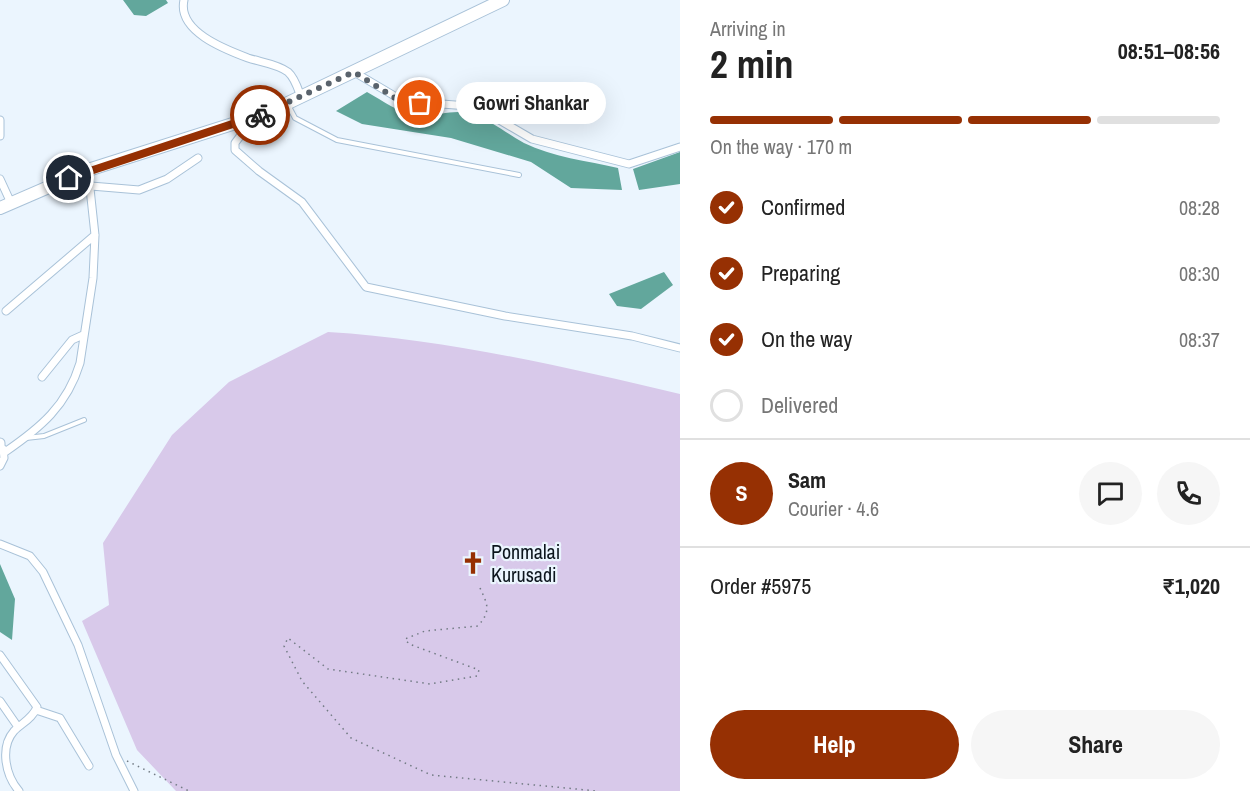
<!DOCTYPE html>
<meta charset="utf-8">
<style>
body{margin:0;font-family:"Archivo Narrow",sans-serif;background:#f6f6f6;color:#222;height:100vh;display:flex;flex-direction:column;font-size:22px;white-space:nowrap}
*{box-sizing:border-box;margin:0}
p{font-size:20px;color:#767676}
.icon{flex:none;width:33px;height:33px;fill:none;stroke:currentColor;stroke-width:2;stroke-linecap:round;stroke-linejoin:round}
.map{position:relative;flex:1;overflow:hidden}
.details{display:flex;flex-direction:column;background:#fff;width:570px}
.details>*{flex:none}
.pin{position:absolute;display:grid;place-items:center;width:51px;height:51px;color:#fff;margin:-26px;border:3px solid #fff;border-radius:50%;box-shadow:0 2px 6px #0007}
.courier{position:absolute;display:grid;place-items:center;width:60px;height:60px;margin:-30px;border:4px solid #963003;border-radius:50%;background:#fff;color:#222;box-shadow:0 2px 8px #0007}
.bubble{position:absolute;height:42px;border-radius:21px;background:#fff;box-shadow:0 6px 24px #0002;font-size:20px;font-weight:800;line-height:42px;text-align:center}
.headline em{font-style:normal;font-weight:800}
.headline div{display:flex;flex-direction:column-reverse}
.headline{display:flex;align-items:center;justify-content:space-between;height:102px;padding:0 30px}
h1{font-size:39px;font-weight:800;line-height:45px}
.bar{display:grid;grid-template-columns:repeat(4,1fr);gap:9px 6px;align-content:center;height:72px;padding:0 30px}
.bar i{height:8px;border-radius:4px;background:#e0e0e0}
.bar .on{background:#963003}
.bar p{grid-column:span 4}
.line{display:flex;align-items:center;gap:15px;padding:0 30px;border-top:2px solid #e0e0e0}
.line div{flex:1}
.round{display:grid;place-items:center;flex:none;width:63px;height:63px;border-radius:32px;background:#f6f6f6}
ol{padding:0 30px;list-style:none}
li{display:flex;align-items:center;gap:18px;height:66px}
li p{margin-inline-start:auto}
li .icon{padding:6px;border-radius:50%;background:#963003;color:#fff;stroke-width:4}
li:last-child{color:#767676}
li i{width:33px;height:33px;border:3px solid #e0e0e0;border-radius:50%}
.action{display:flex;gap:12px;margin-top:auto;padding:12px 30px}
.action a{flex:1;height:69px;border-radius:36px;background:#963003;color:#fff;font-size:24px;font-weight:800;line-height:69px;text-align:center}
.action a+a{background:#f6f6f6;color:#222}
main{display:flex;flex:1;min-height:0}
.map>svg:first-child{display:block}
</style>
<main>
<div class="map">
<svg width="680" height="791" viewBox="0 0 680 791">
<rect width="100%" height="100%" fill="#ebf5fe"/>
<path fill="#d8c9ea" d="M328,332c117,7 238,35 352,62v397h-504l-39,-41 -55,-129 27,-16 -6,-62 69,-108 57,-53z"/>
<path fill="#62a79c" d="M123,0h43l2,3 -22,13 -12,-1z
M367,92c16,9 32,21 50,23 18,3 35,-7 55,-1 20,7 34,19 52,29 28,14 64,18 94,25l4,22 -51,-2 -40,-26 -80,-24 -89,-14 -26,-13z
M680,152v32l-41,6 -6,-21z
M664,272l9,13 -32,24 -24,-3 -8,-12z
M0,564l15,35 -3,41 -12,-8z"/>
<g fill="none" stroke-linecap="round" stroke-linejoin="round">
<g stroke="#a9c2d8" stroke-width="6">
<path id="lane" d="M288,105l7,13 42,22 182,35
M26,438l18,-2 40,-16"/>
</g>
<g stroke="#a9c2d8" stroke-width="9">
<path id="street" d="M184,0c-7,31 40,49 64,58 12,4 30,6 40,14 7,6 10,17 13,25
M354,72l49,29 65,5 16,5 48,28 97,25 51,-17
M253,119l-18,24v7l24,21 43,31 64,85 139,29 127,20 48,12
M0,120v16
M0,179l11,24
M91,186l48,4 28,-11 31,-21
M6,311l89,-76
M42,377l30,-37 11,-5
M5,452c35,-24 62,-46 75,-89l13,-85 2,-43 -7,-65
M0,466l4,-8 -1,-9
M0,544l30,12 13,16 35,73 38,110 18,36
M0,655l37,52c-4,11 -15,16 -23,24 -14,16 -9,44 5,60
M0,701l18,26
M36,710l24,8 29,48"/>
</g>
<g stroke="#a9c2d8" stroke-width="11">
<path id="secondary" d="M0,443v3"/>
</g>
<g stroke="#a9c2d8" stroke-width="14">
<path id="highway" d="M0,208l88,-38 179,-57 236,-113"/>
</g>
<path stroke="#727b84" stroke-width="1.5" stroke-dasharray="1.5 4.5" stroke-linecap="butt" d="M480,588c8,17 11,23 -2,38l-53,5 -20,8 4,5 70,26 -2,6 -47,8 -102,-15 -40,-31 -4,8 18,35 49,57 80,37 166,16
M127,761l62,30"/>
<use href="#lane" stroke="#fff" stroke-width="4"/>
<use href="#street" stroke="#fff" stroke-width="7"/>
<use href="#secondary" stroke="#fff" stroke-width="9"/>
<use href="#highway" stroke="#fff" stroke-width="12"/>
</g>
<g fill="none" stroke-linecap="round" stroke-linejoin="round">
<path stroke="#5a636c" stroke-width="6" stroke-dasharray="0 10.8" d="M260,115l94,-43 41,26 25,5"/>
<path stroke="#963003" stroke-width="8" d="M69,178l191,-63"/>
</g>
<defs>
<g id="church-bare" transform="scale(1.8)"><path d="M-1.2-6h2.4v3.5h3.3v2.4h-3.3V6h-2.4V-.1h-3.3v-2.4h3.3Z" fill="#963003" stroke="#ebf5fe" stroke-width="2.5" paint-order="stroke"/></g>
</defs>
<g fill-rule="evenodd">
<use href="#church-bare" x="473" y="563"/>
</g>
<g text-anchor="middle" stroke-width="4.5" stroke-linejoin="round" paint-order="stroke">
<g font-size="20" fill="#0c151d" stroke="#ebf5fe" text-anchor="start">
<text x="491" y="559">Ponmalai<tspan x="491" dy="23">Kurusadi</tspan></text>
</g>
</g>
</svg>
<div class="pin" style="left:420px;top:103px;background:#ea580c"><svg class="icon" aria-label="bag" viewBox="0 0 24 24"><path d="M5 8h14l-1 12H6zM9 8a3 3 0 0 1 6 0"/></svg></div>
<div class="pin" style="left:69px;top:178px;background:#1f2937"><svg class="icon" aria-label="home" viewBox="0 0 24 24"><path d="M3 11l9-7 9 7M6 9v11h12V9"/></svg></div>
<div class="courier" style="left:260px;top:115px"><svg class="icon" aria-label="bike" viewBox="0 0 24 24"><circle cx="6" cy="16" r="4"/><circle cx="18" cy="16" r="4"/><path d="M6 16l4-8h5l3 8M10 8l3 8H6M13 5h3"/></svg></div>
<div class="bubble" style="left:456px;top:82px;width:150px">Gowri Shankar</div>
</div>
<section class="details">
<div class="headline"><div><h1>2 min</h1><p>Arriving in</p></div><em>08:51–08:56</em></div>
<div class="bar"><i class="on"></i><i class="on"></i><i class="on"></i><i></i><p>On the way · 170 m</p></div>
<ol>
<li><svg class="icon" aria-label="check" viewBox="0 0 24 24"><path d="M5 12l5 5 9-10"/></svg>Confirmed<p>08:28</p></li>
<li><svg class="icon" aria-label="check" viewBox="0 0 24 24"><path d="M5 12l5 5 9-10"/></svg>Preparing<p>08:30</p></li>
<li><svg class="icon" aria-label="check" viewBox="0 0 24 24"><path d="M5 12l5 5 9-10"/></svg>On the way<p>08:37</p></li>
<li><i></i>Delivered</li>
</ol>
<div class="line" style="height:108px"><b class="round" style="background:#963003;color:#fff">S</b><div><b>Sam</b><p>Courier · 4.6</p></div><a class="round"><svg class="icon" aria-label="chat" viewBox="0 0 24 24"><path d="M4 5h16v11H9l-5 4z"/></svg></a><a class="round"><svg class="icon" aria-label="phone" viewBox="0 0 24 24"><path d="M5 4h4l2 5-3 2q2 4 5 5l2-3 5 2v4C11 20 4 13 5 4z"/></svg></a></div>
<div class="line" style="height:78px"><div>Order #5975</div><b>₹1,020</b></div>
<div class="action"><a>Help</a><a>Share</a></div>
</section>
</main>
